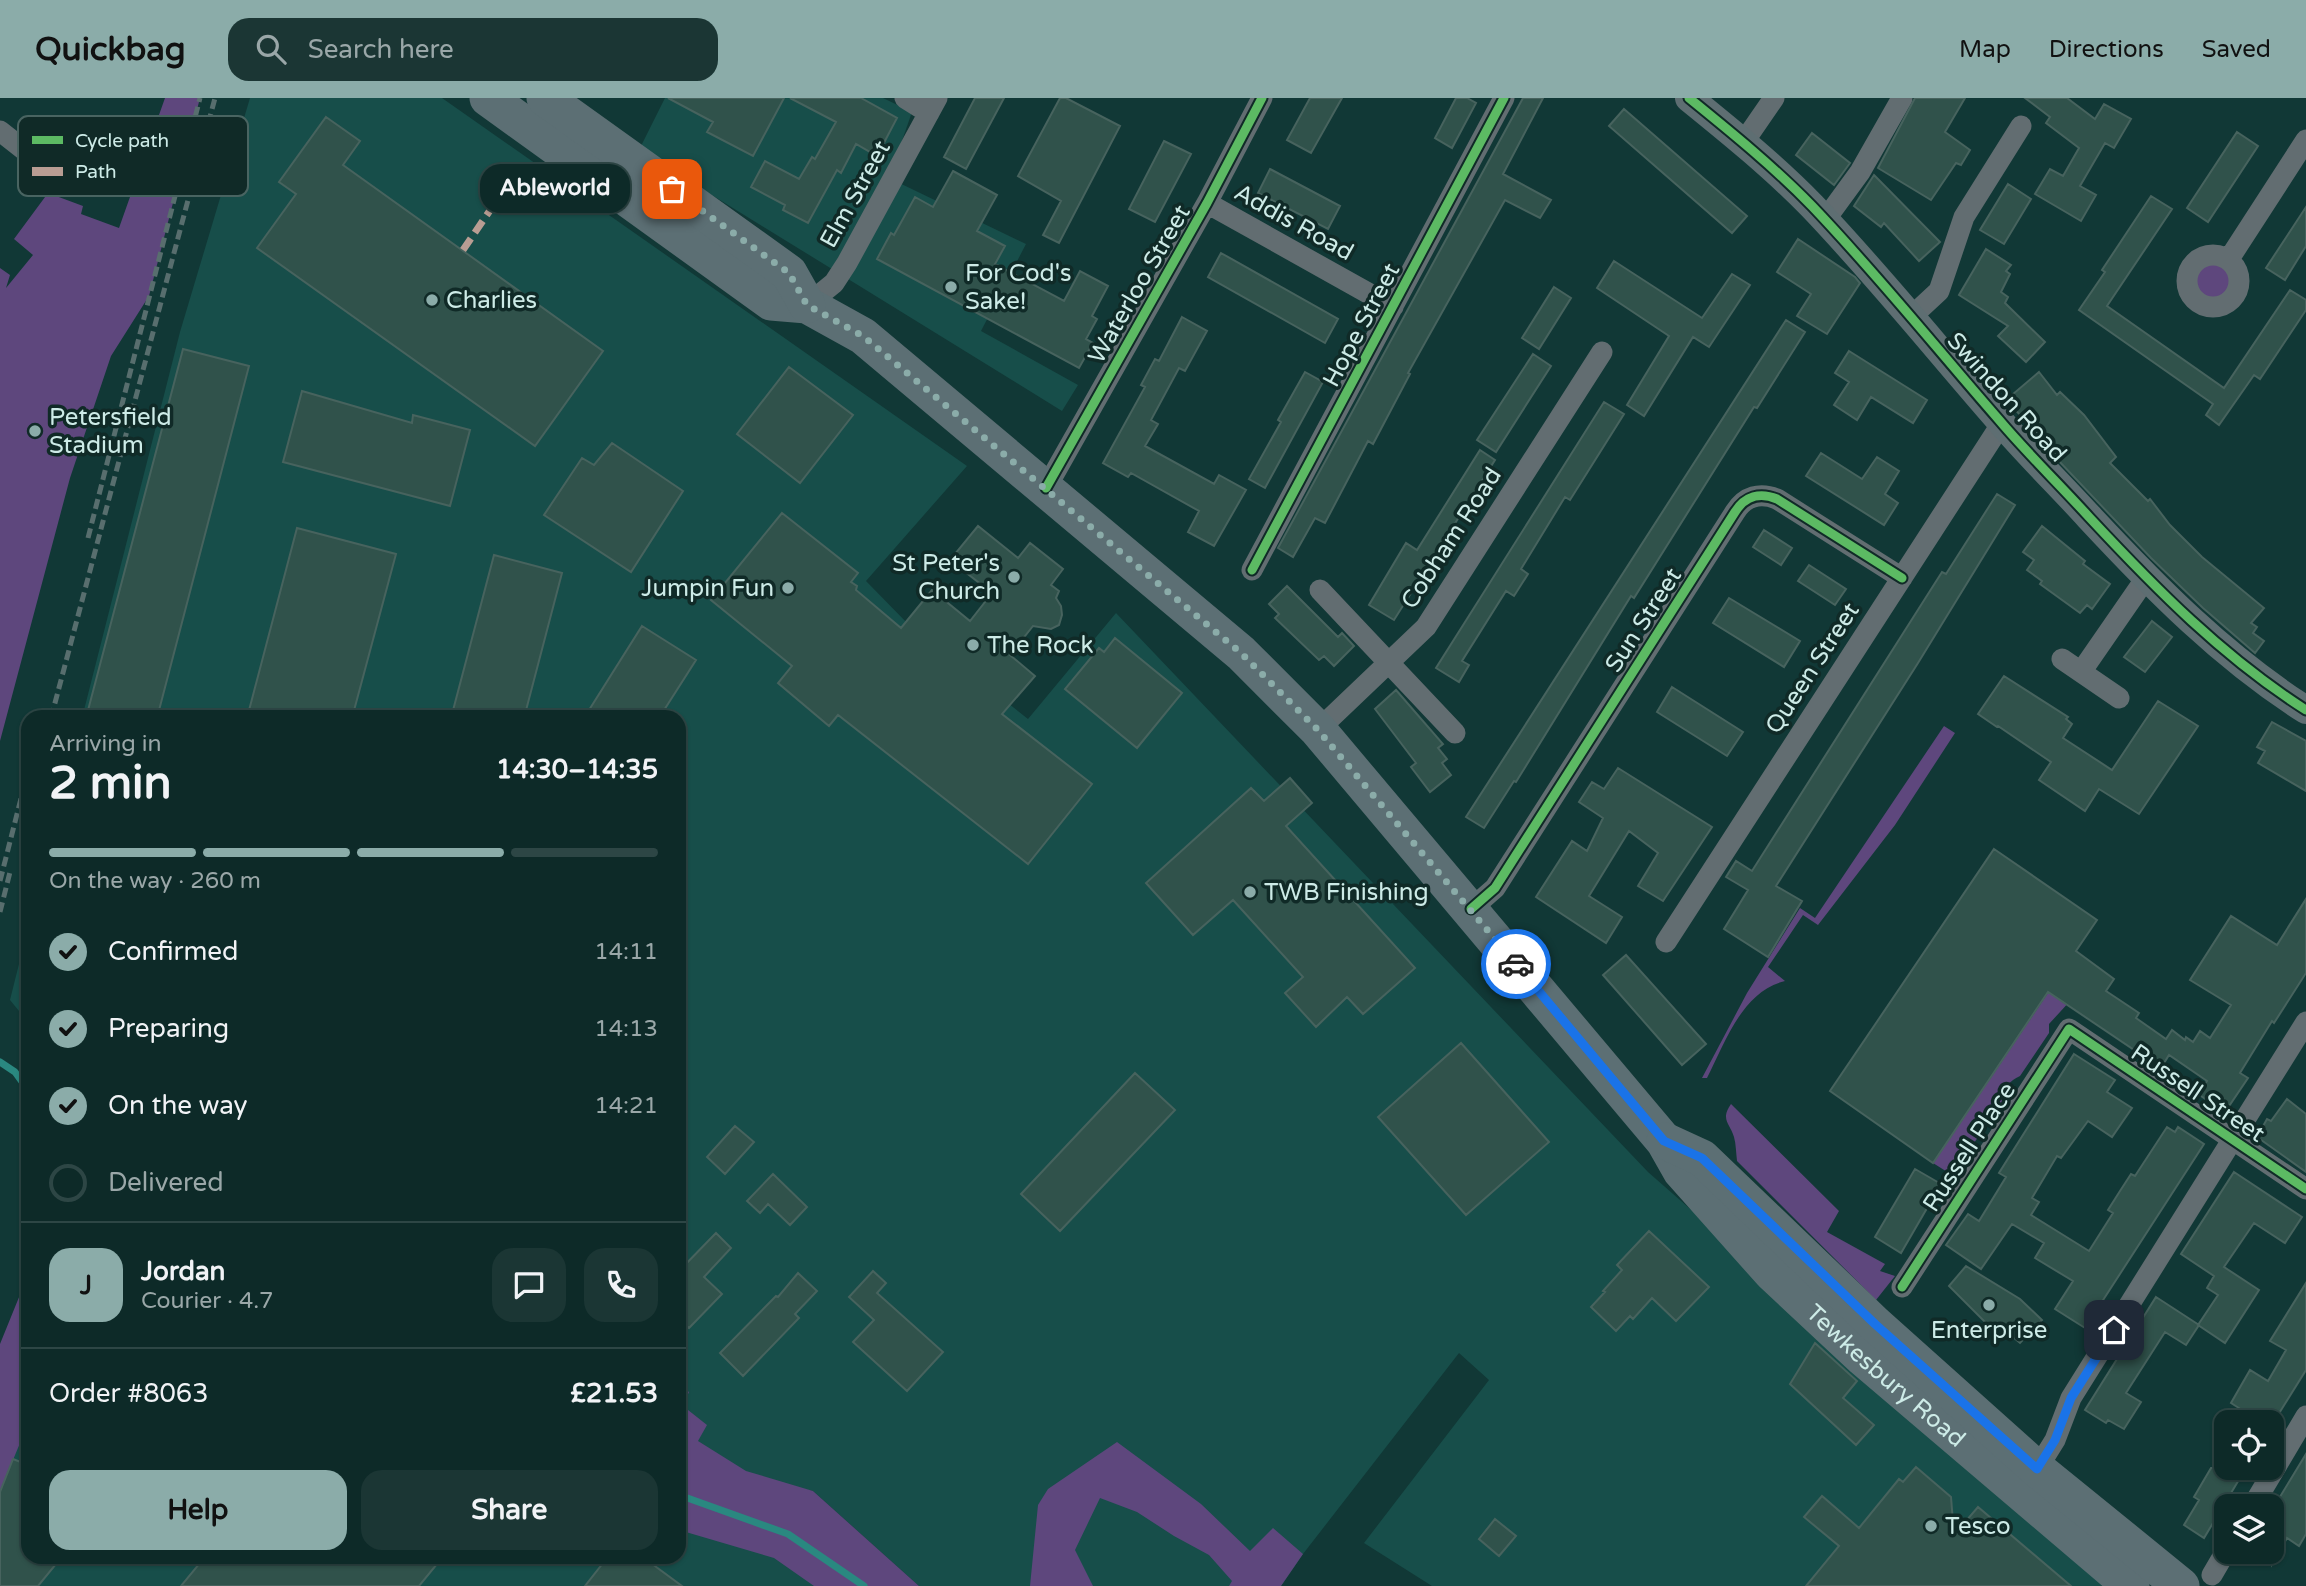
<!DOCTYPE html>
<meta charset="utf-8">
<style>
body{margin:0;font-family:"Varela Round",sans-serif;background:#1b3634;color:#f1f3f6;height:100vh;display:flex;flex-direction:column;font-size:26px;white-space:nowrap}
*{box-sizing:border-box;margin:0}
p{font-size:23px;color:#9aa7a8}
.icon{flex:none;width:38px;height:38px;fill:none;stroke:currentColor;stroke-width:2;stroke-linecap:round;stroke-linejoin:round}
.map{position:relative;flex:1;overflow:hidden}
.side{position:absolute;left:21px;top:612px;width:665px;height:854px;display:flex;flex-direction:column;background:#0d2a28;border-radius:21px;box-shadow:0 2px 5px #0004,0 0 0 2px #2d4645}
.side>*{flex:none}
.tools{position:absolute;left:2214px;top:1312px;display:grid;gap:14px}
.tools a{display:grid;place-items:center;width:70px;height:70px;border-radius:14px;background:#0d2a28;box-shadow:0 2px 5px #0004,0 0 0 2px #2d4645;font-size:35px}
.pin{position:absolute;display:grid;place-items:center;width:60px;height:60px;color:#fff;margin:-30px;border-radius:14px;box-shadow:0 4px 10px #0006}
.courier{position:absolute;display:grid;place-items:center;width:70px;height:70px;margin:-35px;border:5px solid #1a73e8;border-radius:50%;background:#fff;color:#222;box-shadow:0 2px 9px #0007}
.bubble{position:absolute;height:49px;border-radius:21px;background:#0d2a28;box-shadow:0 2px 5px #0004,0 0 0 2px #2d4645;font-size:23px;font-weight:700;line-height:49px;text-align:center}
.head em{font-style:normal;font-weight:700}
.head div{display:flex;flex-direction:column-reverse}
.head{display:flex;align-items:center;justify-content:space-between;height:119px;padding:0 28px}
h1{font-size:46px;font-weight:700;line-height:52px}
.bar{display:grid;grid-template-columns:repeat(4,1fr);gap:10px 7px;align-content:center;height:84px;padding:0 28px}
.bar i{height:9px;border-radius:5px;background:#2d4645}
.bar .current{background:#8baca9}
.bar p{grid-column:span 4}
.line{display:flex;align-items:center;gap:18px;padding:0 28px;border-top:2px solid #2d4645}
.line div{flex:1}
.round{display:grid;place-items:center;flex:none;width:74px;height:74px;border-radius:21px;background:#1b3634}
ol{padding:0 28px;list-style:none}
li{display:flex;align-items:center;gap:21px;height:77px}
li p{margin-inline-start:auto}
li .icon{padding:7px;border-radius:50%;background:#8baca9;color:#111;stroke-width:4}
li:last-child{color:#9aa7a8}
li i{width:38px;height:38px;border:4px solid #2d4645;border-radius:50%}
.button{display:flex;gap:14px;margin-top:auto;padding:14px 28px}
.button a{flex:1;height:80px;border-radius:21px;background:#8baca9;color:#111;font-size:28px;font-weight:700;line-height:80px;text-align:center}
.button a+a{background:#1b3634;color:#f1f3f6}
header{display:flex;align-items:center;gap:42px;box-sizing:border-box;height:98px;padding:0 35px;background:#8baca9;color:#111}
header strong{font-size:33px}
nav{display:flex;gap:38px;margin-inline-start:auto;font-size:24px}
.search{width:490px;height:63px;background:#1b3634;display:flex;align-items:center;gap:18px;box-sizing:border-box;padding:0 24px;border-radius:21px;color:#9aa7a8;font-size:26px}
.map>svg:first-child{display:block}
</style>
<header>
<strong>Quickbag</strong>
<div class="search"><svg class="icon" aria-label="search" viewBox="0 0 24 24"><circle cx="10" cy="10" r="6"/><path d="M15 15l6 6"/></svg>Search here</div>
<nav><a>Map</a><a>Directions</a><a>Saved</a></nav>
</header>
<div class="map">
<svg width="2306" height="1488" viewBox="0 0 2306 1488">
<rect width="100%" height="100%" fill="#113836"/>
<path fill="#174e4a" d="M250,0h192l525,368 -101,115 44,45 118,93 88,-106 532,559 472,414h-688l-68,-43 125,-163 -30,-27 -156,201 -22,32h-362l-106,-95 -73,-13 -61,-33v-727h-597l98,-386z
M665,0h218l29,14 -23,66 137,66 -45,87 97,54 -16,26 -423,-261z
M28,830v94l-18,-22z
M28,1294v166h651v-58l176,86h-855v-124z"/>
<path fill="#5e477d" d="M165,0h35l-51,198 -38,60 -41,122 -70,263v-473l10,7 -4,13 27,-33 -19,-16 34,-46 35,13 -2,8 38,14z
M2190 183a23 23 0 1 1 46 0a23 23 0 1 1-46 0Z
M1944,628l11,7 -60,92 -77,100 -15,-10 -35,52 17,14c-43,10 -60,62 -78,97h-5l45,-85 53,-85 15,10z
M2052,889l19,13 -22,24v9l-29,43c-11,5 -15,11 -15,22l-53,77 -19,-12z
M1731,1006l108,107 -12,21 58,32 -5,7 15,5 -19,24 -139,-139c-1,-8 -1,-17 -3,-24 -4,-14 -14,-17 -3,-33z
M28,1177v149l-28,67v-147z
M679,1287l10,7 -6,14 24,19 -9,16 48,30 67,20 106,95h-105l-40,-28 -95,-28z
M1117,1344l84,62 49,47 23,-23 30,26 -22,32h-52l3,-5 -23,-26 -35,-19 -37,-24 -37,-14 -25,52 18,36h-63l8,-81 10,-16z"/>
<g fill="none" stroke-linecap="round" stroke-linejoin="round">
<path stroke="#2a8880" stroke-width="7" d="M0,964l15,10 13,18
M679,1397l109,39 76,52"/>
</g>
<path fill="#30524b" stroke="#47635e" stroke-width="2" d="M668,0h116l-31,58 -46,-24 6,-10z
M790,0h71l36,20 -20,38 -21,-12 -15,29 -4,-3 -29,53 -25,-13 2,-5 -34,-18 14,-26 34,18 13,-22 3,2 21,-37z
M975,0h29l-38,71 -22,-12z
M1060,0h6l54,28 -61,117 -16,-8 18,-34 -43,-25z
M1310,0h32l-31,55 -24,-13z
M1456,0h11l9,5 -24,45 -17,-10z
M1523,0h20l-40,76 48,26 -11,18 -35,-18 -97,173 2,1 -37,70 -5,-3 -43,82 -10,-5 -22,39 -15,-9z
M1915,0h50l-20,34 25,18 -9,15 -5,-2 -25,37 -53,-32z
M2025,0h42l28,21 9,-15 27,15 -17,29 -9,-5 -25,43 16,9 -15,26 -46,-27 15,-25 13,7 16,-28 -33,-25 4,-6z
M1624,11l123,107 -15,17 -123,-107z
M326,19l34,24 -17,24 260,186 -68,95 -278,-198 39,-54 -17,-12z
M2237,34l21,14 -50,76 -21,-14z
M1812,35l38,30 -16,22 -38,-30z
M1164,43l27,13 -36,68 -26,-13z
M1270,71l70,37 -12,23 -70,-36z
M953,73l44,24 -20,36 28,15 -10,18 69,37 16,-30 28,15 -16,30 5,3 -11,20 7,4 -14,25 -202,-109 14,-26 3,2 21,-38 18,10z
M1874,77l66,67 -21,19 -35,-38 -3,4 -27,-21z
M2008,86l23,15 -27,45 -24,-14z
M2151,98l21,13 -65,97 117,82 66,-98 16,10v10l-46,69 -6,-4 -35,50 -13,-10 7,-11 -134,-94 26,-38 -3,-2z
M2306,109v39l-21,34 -19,-12z
M1798,141l57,38 5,6 -33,51 -30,-18 14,-22 -34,-22z
M1986,151l25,16 -5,6 4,3 -9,18 7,5 -3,6 40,39 -19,20 -28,-26 10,-10 -49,-31z
M1221,155l117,66 -13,24 -117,-66z
M1614,163l88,57 30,-44 18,11 -41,62 -16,-10 -49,79 -17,-11 42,-69 -72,-48z
M1554,189l17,11 -32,51 -17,-11z
M1182,219l25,14 -22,40 -6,-3 -28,52 7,4 -13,22 69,38 5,-9 27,15 -32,56 -26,-14 11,-21 -68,-38 -3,4 -25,-14 42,-76 -4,-2 14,-26 4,2z
M1786,222l19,12 -48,76 -3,-1 -120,191 -3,-2 -115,186 -2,-1 -30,47 -18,-11z
M183,251l66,17 -92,352h-71z
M1849,253l78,49 -14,23 -42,-26 -14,23 -23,-15 15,-23 -14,-9z
M1533,256l18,12 -55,86 -19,-12z
M789,269l64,48 -53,68 -63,-49z
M1305,274l18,10 -58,106 -16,-9 32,-57 -3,-2z
M2039,274l18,23 3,-3 24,23 32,42 -6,6 38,38 2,-2 20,26 32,32 62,51 -13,15 6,4 -4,6 11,8 -9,12 -52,-45 -52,-50 -94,-99 -14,-20 -37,-39z
M302,293l110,32 1,-8 57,15 -20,76 -167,-44z
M1604,304l20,12 -54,86 -5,-3 -44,72 7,5 -14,22 -8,-5 -44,70 7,4 -10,17 -23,-14z
M612,345l71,48 -52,81 -87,-57 38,-57 12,7z
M1480,352l15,10 -101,160 -25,-15 37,-62 11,7z
M1821,355l41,26 15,-22 22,14 -14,23 13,9 -14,22 -78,-49z
M1997,396l18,11 -97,158 -142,223 26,15 -34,56 -44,-28 24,-39 -22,-13 10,-16 16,10 190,-299 4,2z
M782,415l76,60 -7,9 6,4 -1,4 45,38 31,-38 38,31 22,-28 -42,-33 28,-34 40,32 12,-15 33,26 -12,16 8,6 -3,7 5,8 1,9 -3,10 -8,4 -18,-3 -23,29 25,21 -33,38 90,70 -64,80 -190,-149 -9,11 -51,-43 14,-17 -81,-66z
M2042,428l43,35 -2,3 27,20 -18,25 -5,-4 -7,8 -40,-29 2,-3 -15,-11 7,-10 -11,-8z
M297,430l99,26 -44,164h-105z
M1764,432l28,18 -11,17 -28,-18z
M494,457l68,18 -38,145h-73z
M1809,467l37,24 -11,16 -37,-24z
M1287,488l51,51 4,-4 12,13 -20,20 -10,-10 -5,4 -44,-42 4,-4 -10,-10z
M1729,500l71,43 -16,26 -71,-44z
M2152,523l20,16 -27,35 -21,-15z
M642,528l54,34 -37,58h-75z
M1115,540l67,55 -45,55 -72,-59 34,-41 5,4z
M2004,578l64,41 -2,2 6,5 -9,14 49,32 46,-69 40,25 -59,88 -40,-25 -14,22 -46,-31 12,-18 -53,-36 -1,1 -19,-13z
M1672,589l71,45 -16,24 -70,-44z
M1396,592l47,54 -5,4 9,11 -5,4 9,12 -21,17 -19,-25 5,-4 -41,-54z
M2272,624l34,19v50l-48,-28 7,-12 -8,-4z
M1618,670l94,59 -49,74 -25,-15 20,-33 -29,-22 -40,65 33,21 -16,26 -70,-46 36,-56 15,10 16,-33 -24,-16 13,-20 12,7z
M1290,680l22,25 -26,23 129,142 -52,46 -16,-17 -31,30 -31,-34 18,-16 -70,-77 -40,35 -47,-52 105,-95 13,13z
M1994,751l103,71 -21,31 38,28 -8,12 33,22 -3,5 30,21 6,-9 13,10 1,-3 7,5 7,-11 10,7 21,-33 -41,-25 41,-64 46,29 29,-46v74l-32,50 -2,-2 -32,52 8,5 -23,34 -27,-18 9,-13 -38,-26 -8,13 -113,-76 -115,171 -103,-72z
M1626,857l80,89 -24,21 -79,-90z
M1461,945l88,99 -83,73 -88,-98z
M2074,956l41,26 -8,12 25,16 -20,29 -24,-16 -27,37 -4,-2 -25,42 7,4 -8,13 58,36 24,-38 -5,-3 12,-19 11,-17 4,2 32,-49 8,5 3,-5 26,17 -119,184 -30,-19 18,-28 -38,-23 9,-15 -32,-19 -31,45 -35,-24 22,-31 11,7 27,-44 -7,-4z
M1135,975l40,37 -115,121 -39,-37z
M2287,1001l19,15v58l-49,-35 10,-18 4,2z
M735,1028l19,16 -29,32 -18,-17z
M1915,1071l26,15 -40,69 -26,-16z
M2234,1074l68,45 -17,26 -31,-20 -30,44 35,23 -34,53 -27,-18 20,-30 -11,-7 7,-12 -33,-22z
M773,1076l34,33 -17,18 -22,-21 -8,9 -13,-12z
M1649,1133l60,56 -33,34 -24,-23 -19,21 -3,-3 -14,15 -25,-24 14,-15 -2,-1 19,-21 -5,-5z
M716,1135l15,15 -27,29 18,17 -33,34 -10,-9v-48z
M1966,1168l54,33 22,21 -22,23 -20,-17 -5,6 -46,-46z
M873,1173l13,12 -9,10 66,59 -36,39 -54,-49 21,-22 -25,-23z
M798,1175l19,18 -22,23 4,4 -56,58 -23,-23 56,-57 2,1z
M2306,1185v87l-33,53h-38l7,-13 -11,-7 19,-33 18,11 18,-31 -16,-9z
M2156,1199l43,28 -13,20 -21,-13 -39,61 15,9 -17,27 -16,-9 -2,3 -21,-13z
M1815,1245l42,38 -14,17 31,27 -18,20 -66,-61z
M2306,1356v80l-7,12 -12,-8 -15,26v-54z
M13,1361l15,6v93h33l-23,28h-38v-94z
M1916,1369l35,30 3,38 24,-28 93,79h-265l33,-40 -35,-29 18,-21 37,32 40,-49 4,3z
M2211,1370h35l-42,70 -20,-13 15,-25 -5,-3z
M1495,1421l21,17 -17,20 -20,-17z
M204,1460h238l-23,28h-238z
M607,1460h37l38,28h-97z"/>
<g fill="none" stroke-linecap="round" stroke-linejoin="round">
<path stroke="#626d71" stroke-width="21" d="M905,0l24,15
M0,33l51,40
M1743,45l31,-45
M1207,105l186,104
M1825,122l35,-48 42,-74
M2187 183a26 26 0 1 1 52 0a26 26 0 1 1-52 0Z
M2229,161l77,-119
M807,207l27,-22 13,-20 90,-165
M1911,219l28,-26 25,-74 57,-91
M1046,390l161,-285 55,-105
M1252,472l252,-472
M1320,492l135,143
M2062,561l57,39
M2081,574l65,-94
M1318,632l108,-103 176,-275
M1471,811l24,-21 240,-376c10,-16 25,-20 42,-13l125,79
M1666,844l336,-519
M1902,1189l167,-258 237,160
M2037,1371l18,-29 16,-42 235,-376
M2252,1409l54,-91
M2212,1477l14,-24"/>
<path stroke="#5e6e72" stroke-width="28" d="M1689,0c42,34 85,69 123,108 66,69 125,143 188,215 28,33 60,64 89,96 67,72 134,140 217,193"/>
<g stroke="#5c6f74" stroke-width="37">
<path id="s1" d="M488,0l283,204 36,3 56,31 378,317 77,77 346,411 17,30 91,102 91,85 268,228"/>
<path d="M545,0l244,175 18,32"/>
<path d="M1665,1043l37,17 173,166 162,145 144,117"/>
</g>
<path stroke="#586e6e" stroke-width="5" stroke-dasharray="10 5" stroke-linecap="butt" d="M88,440l112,-440
M51,620l164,-620
M0,783l28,-110
M0,814l10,-40"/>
<path stroke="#b99d93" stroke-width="7" stroke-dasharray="14 7" stroke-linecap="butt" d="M463,152l47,-69"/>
<g stroke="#102a27" stroke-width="13">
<path id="cycleway" d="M1689,0c42,34 85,69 123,108 66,69 125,143 188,215 28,33 60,64 89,96 67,72 134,140 217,193
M1046,390l161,-285 55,-105
M1252,472l252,-472
M1471,811l24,-21 240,-376c10,-16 25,-20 42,-13l125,79
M1902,1189l167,-258 237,160"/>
</g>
<use href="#cycleway" stroke="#5cba63" stroke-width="9"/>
</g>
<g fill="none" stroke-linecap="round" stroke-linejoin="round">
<path stroke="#8baca9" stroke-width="7" stroke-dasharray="0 12.6" d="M672,91l117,84 18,32 56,31 378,317 77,77 198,234"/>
<path stroke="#1a73e8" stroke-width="9" d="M1516,866l148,177 38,17 173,166 162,145 18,-29 16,-42 43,-68"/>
</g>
<g fill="#8baca9" stroke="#102a27" stroke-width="2.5">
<circle cx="951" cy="189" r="7"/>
<circle cx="432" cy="202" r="7"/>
<circle cx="35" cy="333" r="7"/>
<circle cx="1014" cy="479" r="7"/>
<circle cx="788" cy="490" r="7"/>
<circle cx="973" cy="547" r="7"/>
<circle cx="1250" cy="794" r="7"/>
<circle cx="1989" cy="1207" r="7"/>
<circle cx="1931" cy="1428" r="7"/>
</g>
<g text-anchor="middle" stroke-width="7" stroke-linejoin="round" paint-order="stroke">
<g font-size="24" fill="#cdebe7" stroke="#102a27">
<text transform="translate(855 96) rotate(-61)" y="8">Elm Street</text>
<text transform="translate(1294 124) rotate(29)" y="8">Addis Road</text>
<text transform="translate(1139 186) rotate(-60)" y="8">Waterloo Street</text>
<text transform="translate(1361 227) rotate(-62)" y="8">Hope Street</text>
<text transform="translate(2007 299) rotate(48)" y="8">Swindon Road</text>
<text transform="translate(1451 440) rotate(-57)" y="8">Cobham Road</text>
<text transform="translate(1643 522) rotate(-57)" y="8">Sun Street</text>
<text transform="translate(1812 570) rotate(-57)" y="8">Queen Street</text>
<text transform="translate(2198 995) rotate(34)" y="8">Russell Street</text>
<text transform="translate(1969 1049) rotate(-57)" y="8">Russell Place</text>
<text dy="8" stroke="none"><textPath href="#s1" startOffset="1913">Tewkesbury Road</textPath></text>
</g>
<g font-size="24" fill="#cdebe7" stroke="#102a27" text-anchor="start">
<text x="965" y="183">For Cod's<tspan x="965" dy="28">Sake!</tspan></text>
<text x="446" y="210">Charlies</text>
<text x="49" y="327">Petersfield<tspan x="49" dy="28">Stadium</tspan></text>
<text x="1000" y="473" text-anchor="end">St Peter's<tspan x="1000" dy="28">Church</tspan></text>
<text x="774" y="498" text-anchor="end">Jumpin Fun</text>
<text x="987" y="555">The Rock</text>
<text x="1264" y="802">TWB Finishing</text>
<text x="1989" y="1240" text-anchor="middle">Enterprise</text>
<text x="1945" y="1436">Tesco</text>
</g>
</g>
<rect x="18" y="18" width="230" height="80" rx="10" fill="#102a27" stroke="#496461" stroke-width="2"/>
<rect x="32" y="38" width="31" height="8" fill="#5cba63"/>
<rect x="32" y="69" width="31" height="9" fill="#b99d93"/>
<g font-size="19" fill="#cdebe7">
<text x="75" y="49">Cycle path</text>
<text x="75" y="80">Path</text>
</g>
</svg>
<div class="tools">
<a><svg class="icon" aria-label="locate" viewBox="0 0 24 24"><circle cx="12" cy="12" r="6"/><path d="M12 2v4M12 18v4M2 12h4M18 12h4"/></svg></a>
<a><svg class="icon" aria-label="layers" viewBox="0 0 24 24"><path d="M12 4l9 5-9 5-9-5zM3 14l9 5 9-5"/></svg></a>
</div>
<div class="pin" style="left:672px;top:91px;background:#ea580c"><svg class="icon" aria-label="bag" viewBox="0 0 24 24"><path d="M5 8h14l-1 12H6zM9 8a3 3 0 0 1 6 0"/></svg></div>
<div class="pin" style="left:2114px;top:1232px;background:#1f2937"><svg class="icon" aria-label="home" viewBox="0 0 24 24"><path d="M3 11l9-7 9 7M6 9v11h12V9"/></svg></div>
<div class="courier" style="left:1516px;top:866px"><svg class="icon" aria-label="car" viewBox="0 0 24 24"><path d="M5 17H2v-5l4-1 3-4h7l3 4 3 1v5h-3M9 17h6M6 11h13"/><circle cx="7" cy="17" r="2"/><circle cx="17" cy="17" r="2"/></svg></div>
<div class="bubble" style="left:480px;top:66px;width:150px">Ableworld</div>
<section class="side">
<div class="head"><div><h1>2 min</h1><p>Arriving in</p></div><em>14:30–14:35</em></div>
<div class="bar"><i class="current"></i><i class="current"></i><i class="current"></i><i></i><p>On the way · 260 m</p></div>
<ol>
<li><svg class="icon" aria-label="check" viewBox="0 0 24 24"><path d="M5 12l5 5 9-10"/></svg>Confirmed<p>14:11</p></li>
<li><svg class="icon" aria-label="check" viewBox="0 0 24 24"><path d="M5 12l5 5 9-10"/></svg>Preparing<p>14:13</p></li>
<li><svg class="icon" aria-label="check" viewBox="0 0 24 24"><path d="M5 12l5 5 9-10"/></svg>On the way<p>14:21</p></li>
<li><i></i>Delivered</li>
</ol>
<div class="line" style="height:126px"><b class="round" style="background:#8baca9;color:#111">J</b><div><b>Jordan</b><p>Courier · 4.7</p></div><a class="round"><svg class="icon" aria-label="chat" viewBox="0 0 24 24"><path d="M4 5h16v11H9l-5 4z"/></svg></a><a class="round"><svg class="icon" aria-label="phone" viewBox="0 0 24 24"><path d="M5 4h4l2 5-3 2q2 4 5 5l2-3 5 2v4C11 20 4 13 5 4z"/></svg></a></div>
<div class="line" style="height:91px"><div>Order #8063</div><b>£21.53</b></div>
<div class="button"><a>Help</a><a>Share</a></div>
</section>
</div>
